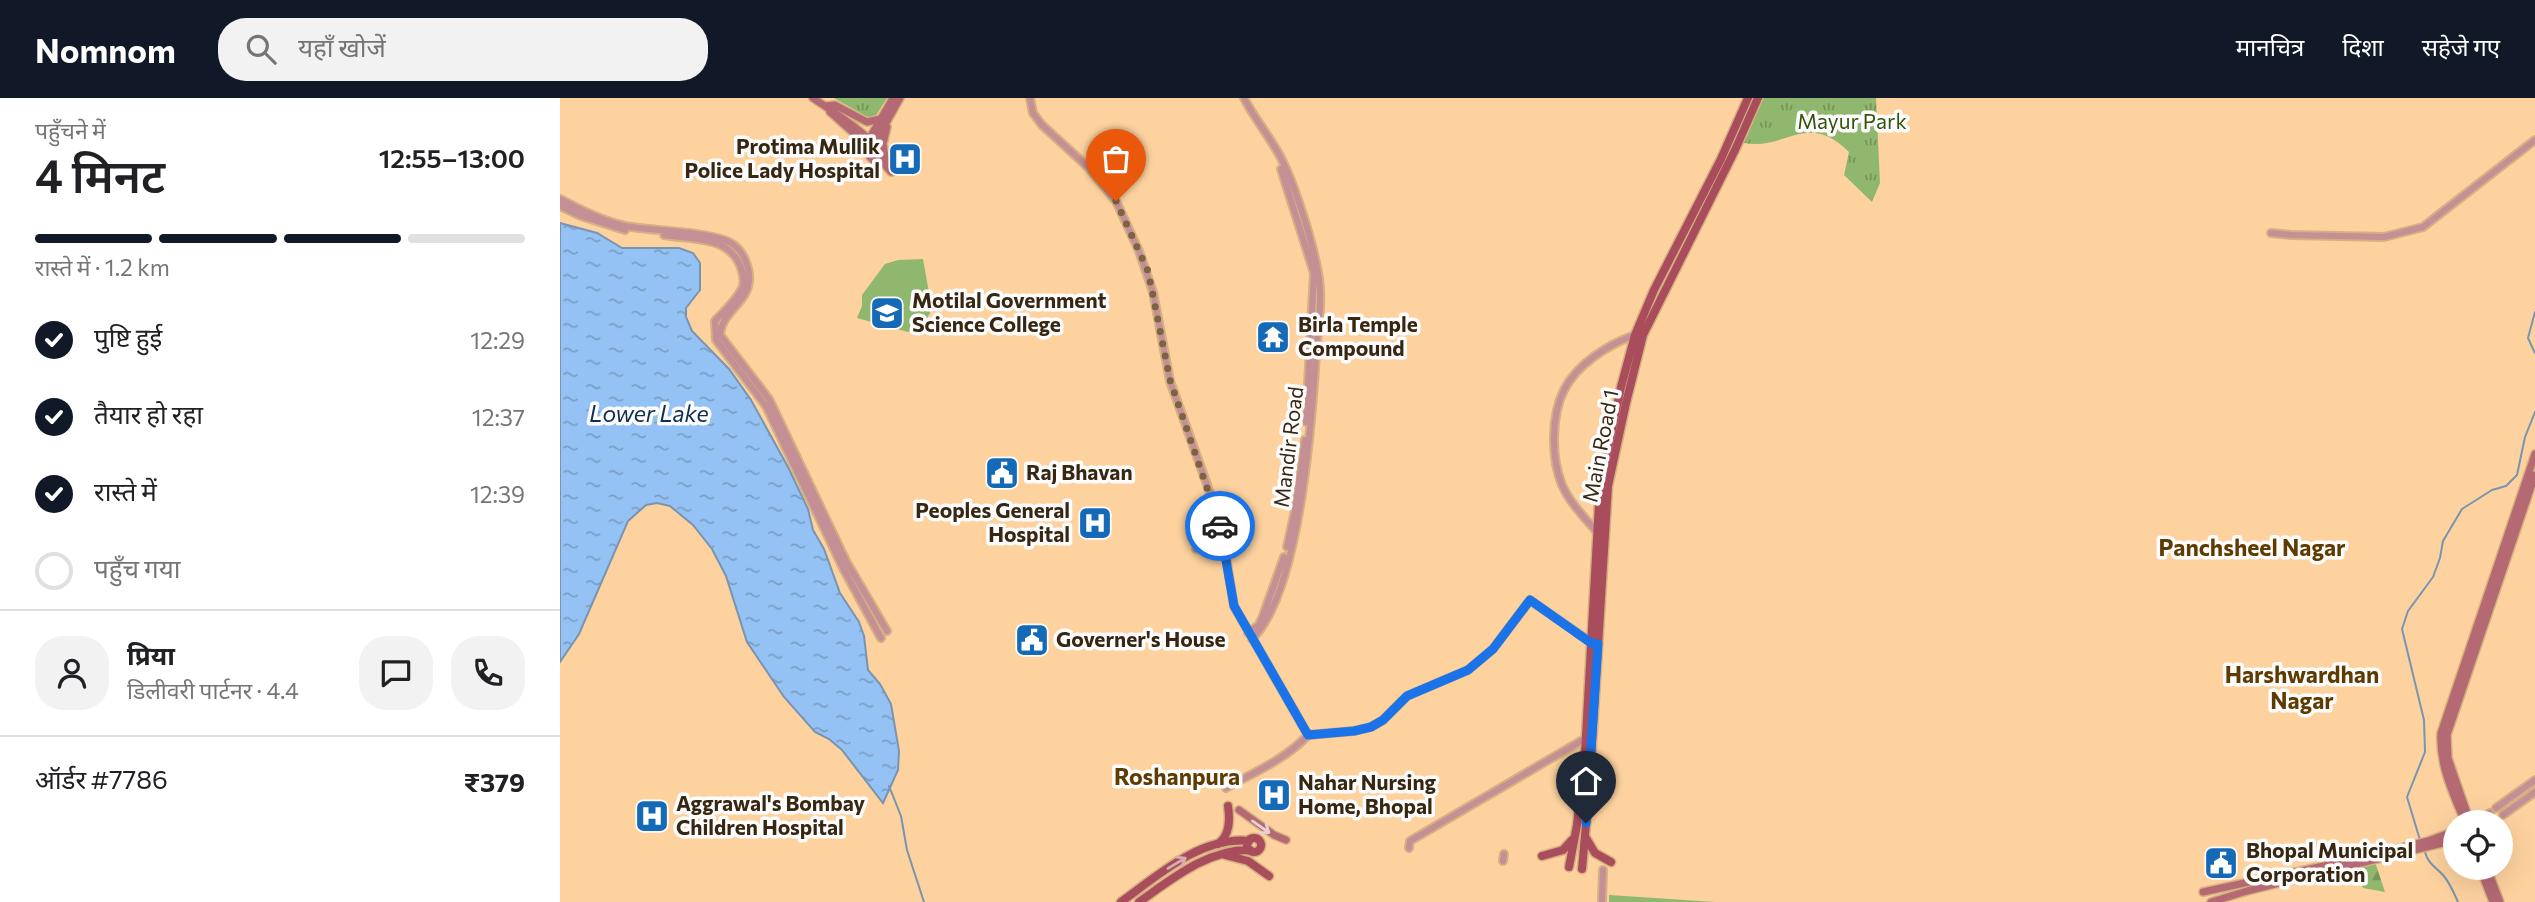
<!DOCTYPE html>
<html lang="hi">
<meta charset="utf-8">
<style>
body{margin:0;font-family:Commissioner,"Noto Sans Devanagari",sans-serif;background:#f2f2f2;color:#202124;height:100vh;display:flex;flex-direction:column;font-size:26px;white-space:nowrap}
*{box-sizing:border-box;margin:0}
p{font-size:23px;color:#757577}
.icon{flex:none;width:38px;height:38px;fill:none;stroke:currentColor;stroke-width:2;stroke-linecap:round;stroke-linejoin:round}
.map{position:relative;flex:1;overflow:hidden}
.panel{display:flex;flex-direction:column;background:#fff;width:560px}
.panel>*{flex:none}
.fabs{position:absolute;left:1883px;top:712px;display:grid;gap:14px}
.fabs a{display:grid;place-items:center;width:70px;height:70px;border-radius:50%;background:#fff;box-shadow:0 7px 28px #0002;font-size:35px}
.pin{position:absolute;display:grid;place-items:center;width:60px;height:60px;color:#fff;margin:-72px -30px;border-radius:50% 50% 50% 0;rotate:-45deg;box-shadow:0 0 7px #0007}
.pin .icon{rotate:45deg}
.courier{position:absolute;display:grid;place-items:center;width:70px;height:70px;margin:-35px;border:5px solid #1a73e8;border-radius:50%;background:#fff;color:#222;box-shadow:0 2px 9px #0007}
.head em{font-style:normal;font-weight:600}
.head div{display:flex;flex-direction:column-reverse}
.head{display:flex;align-items:center;justify-content:space-between;height:119px;padding:0 35px}
h1{font-size:46px;font-weight:600;line-height:52px}
.bar{display:grid;grid-template-columns:repeat(4,1fr);gap:10px 7px;align-content:center;height:84px;padding:0 35px}
.bar i{height:9px;border-radius:5px;background:#e0e0e0}
.bar .current{background:#111827}
.bar p{grid-column:span 4}
.line{display:flex;align-items:center;gap:18px;padding:0 35px;border-top:2px solid #e0e0e0}
.line div{flex:1}
.round{display:grid;place-items:center;flex:none;width:74px;height:74px;border-radius:28px;background:#f2f2f2}
ol{padding:0 35px;list-style:none}
li{display:flex;align-items:center;gap:21px;height:77px}
li p{margin-inline-start:auto}
li .icon{padding:7px;border-radius:50%;background:#111827;color:#fff;stroke-width:4}
li:last-child{color:#757577}
li i{width:38px;height:38px;border:4px solid #e0e0e0;border-radius:50%}
header{display:flex;align-items:center;gap:42px;box-sizing:border-box;height:98px;padding:0 35px;background:#111827;color:#fff}
header strong{font-size:33px}
nav{display:flex;gap:38px;margin-inline-start:auto;font-size:24px}
.search{width:490px;height:63px;background:#f2f2f2;display:flex;align-items:center;gap:18px;box-sizing:border-box;padding:0 24px;border-radius:28px;color:#757577;font-size:26px}
main{display:flex;flex:1;min-height:0}
.map>svg:first-child{display:block}
</style>
<header>
<strong>Nomnom</strong>
<div class="search"><svg class="icon" aria-label="search" viewBox="0 0 24 24"><circle cx="10" cy="10" r="6"/><path d="M15 15l6 6"/></svg>यहाँ खोजें</div>
<nav><a>मानचित्र</a><a>दिशा</a><a>सहेजे गए</a></nav>
</header>
<main>
<section class="panel">
<div class="head"><div><h1>4 मिनट</h1><p>पहुँचने में</p></div><em>12:55–13:00</em></div>
<div class="bar"><i class="current"></i><i class="current"></i><i class="current"></i><i></i><p>रास्ते में · 1.2 km</p></div>
<ol>
<li><svg class="icon" aria-label="check" viewBox="0 0 24 24"><path d="M5 12l5 5 9-10"/></svg>पुष्टि हुई<p>12:29</p></li>
<li><svg class="icon" aria-label="check" viewBox="0 0 24 24"><path d="M5 12l5 5 9-10"/></svg>तैयार हो रहा<p>12:37</p></li>
<li><svg class="icon" aria-label="check" viewBox="0 0 24 24"><path d="M5 12l5 5 9-10"/></svg>रास्ते में<p>12:39</p></li>
<li><i></i>पहुँच गया</li>
</ol>
<div class="line" style="height:126px"><a class="round"><svg class="icon" aria-label="person" viewBox="0 0 24 24"><circle cx="12" cy="8" r="4"/><path d="M4 21q1-7 8-7t8 7"/></svg></a><div><b>प्रिया</b><p>डिलीवरी पार्टनर · 4.4</p></div><a class="round"><svg class="icon" aria-label="chat" viewBox="0 0 24 24"><path d="M4 5h16v11H9l-5 4z"/></svg></a><a class="round"><svg class="icon" aria-label="phone" viewBox="0 0 24 24"><path d="M5 4h4l2 5-3 2q2 4 5 5l2-3 5 2v4C11 20 4 13 5 4z"/></svg></a></div>
<div class="line" style="height:91px"><div>ऑर्डर #7786</div><b>₹379</b></div>
</section>
<div class="map">
<svg width="1975" height="804" viewBox="0 0 1975 804">
<defs>
<pattern id="forest-firs" width="22" height="20" patternUnits="userSpaceOnUse" patternTransform="scale(1.75)"><rect width="22" height="20" fill="#8fb76e"/><path d="M5 1l3.5 6h-7zM16 11l3.5 6h-7z" fill="#769559"/></pattern>
<pattern id="park-tufts" width="24" height="20" patternUnits="userSpaceOnUse" patternTransform="scale(1.75)"><rect width="24" height="20" fill="#8fb76e"/><path d="M3 7l-1-3M5 7V3M7 7l1-3M15 17l-1-3M17 17v-4M19 17l1-3" fill="none" stroke="#769559"/></pattern>
<pattern id="water-ripples" width="26" height="14" patternUnits="userSpaceOnUse" patternTransform="scale(1.75)"><rect width="26" height="14" fill="#95c2f4"/><path d="M2 4q2-2 4 0t4 0M15 11q2-2 4 0t4 0" fill="none" stroke="#7a9ec4"/></pattern>
</defs>
<rect width="100%" height="100%" fill="#fdd29f"/>
<path fill="#8fb76e" d="M363,161l8,45 -1,9 -10,17 -12,2 -51,-14 5,-12v-11l23,-31 13,-4z
M1049,797l106,7h-106z"/>
<path fill="url(#forest-firs)" d="M1815,764l10,30 -22,-4 -6,-21z"/>
<path fill="url(#park-tufts)" d="M274,0h53l-14,22z
M1203,0h113l4,85 -8,19 -28,-27 5,-23c-42,-42 -63,-1 -105,-9z"/>
<path fill="url(#water-ripples)" stroke="#7994b0" stroke-width="2" d="M0,125l37,10 25,15h57l14,5 7,10v27l-14,18v9l6,14 37,38 22,31 37,67 20,42 5,21 11,19 16,44 19,29 5,14 4,34 12,14 11,20 8,47 -1,19 -15,33 -41,-53 -13,-11 -14,-7 -31,-35 -37,-55 -21,-66 -14,-27 -19,-24 -23,-19 -13,-3 -11,2 -18,16 -49,113 -19,28z"/>
<g fill="none" stroke-linecap="round" stroke-linejoin="round">
<path stroke="#7994b0" stroke-width="2" d="M1975,214l-7,26 7,15
M329,688l12,30 6,34 17,52
M1860,742l-13,-43 18,-45 -1,-32 -22,-91 6,-18 25,-34 7,-19 3,-17 19,-32 30,-19 14,-4 11,-11 8,-38 10,-25
M1865,754c3,12 11,15 18,23 7,8 11,18 15,27"/>
<g stroke="#d5b083" stroke-width="10">
<path id="tertiary" d="M470,0l3,15 9,12 47,43 27,33 23,50 14,41 17,89 50,140 14,85 74,129
M684,0c11,22 28,41 39,64 13,27 30,81 35,111 5,25 0,54 -2,80 -4,67 -16,239 -64,286
M721,71l33,104 -8,149
M0,101c20,11 42,22 65,27 24,5 94,5 110,20 9,7 15,23 14,34 -1,23 -28,32 -29,55l49,64 77,162 41,70
M0,108l21,10 44,14
M1711,135l20,2 93,2 39,-10 112,-87
M104,137c30,5 68,0 78,36 2,7 3,15 -2,21 -6,11 -17,20 -25,29l1,19 50,66 77,162 38,70
M1037,434c-13,-15 -27,-29 -35,-47 -11,-27 -11,-69 2,-95 13,-26 45,-46 71,-55
M727,449l8,-36 10,-71
M636,451l14,-56
M688,535l11,-8 4,-9 21,-59
M666,690c27,-15 60,-29 82,-53l46,-4 17,-4 12,-7 24,-24 61,-26 25,-21 37,-49 62,43
M1936,710l39,-28
M1943,717l32,-23
M1916,724l14,-9
M1934,724l2,-1
M849,750l1,-7 176,-103
M943,763l1,-7
M1042,804l1,-32"/>
</g>
<g stroke="#d5b083" stroke-width="10">
<path id="secondary" d="M253,0c29,20 65,40 79,74
M265,8l10,-1 32,17 13,-3
M270,14l37,33 24,27
M308,43l25,-43
M296,44l18,19
M313,48l27,-48
M325,59l-2,-13 4,-17
M679,712l35,25 12,5
M1905,724c-12,-28 -26,-58 -24,-89l94,-279
M1910,724l-22,-64 -1,-23 88,-260
M1920,770l13,34
M1927,770l13,34
M1643,794l144,-31 81,-20 27,-10
M1651,804l36,-11 208,-51"/>
</g>
<g stroke="#d5b083" stroke-width="11">
<path id="primary" d="M1026,740l9,15 16,9
M687 747a7 7 0 1 1 14 0a7 7 0 1 1-14 0Z
M658,746c12,-9 12,-24 10,-38
M665,757l23,6 21,15
M982,758l21,-6 9,-10
M1009,769l8,-42 8,-71 15,-269 21,-98 14,-52 19,-45 67,-131 27,-61
M1022,771l7,-78 19,-305 18,-83 17,-68 92,-185 23,-52
M561,804c36,-26 80,-66 128,-61
M579,804c33,-23 69,-53 111,-52"/>
</g>
<use href="#tertiary" stroke="#c48f95" stroke-width="6"/>
<use href="#secondary" stroke="#b56973" stroke-width="7"/>
<use href="#primary" stroke="#a94c5b" stroke-width="8"/>
</g>
<defs><path id="oneway-shaft" d="M-6 0H5M1.5-3L5.5 0L1.5 3" fill="none" stroke-width="1.6" stroke-linecap="round" stroke-linejoin="round" transform="scale(1.75)"/></defs>
<use stroke="#e7d0d3" href="#oneway-shaft" transform="translate(701 729) rotate(35)"/>
<use stroke="#d7adb4" href="#oneway-shaft" transform="translate(617 765) rotate(-31)"/>
<g fill="none" stroke-linecap="round" stroke-linejoin="round">
<path stroke="#7c6343" stroke-width="7" stroke-dasharray="0 12.6" d="M556,103l32,70 22,109 50,146"/>
<path stroke="#1a73e8" stroke-width="9" d="M660,428l14,80 74,129 46,-4 17,-4 12,-7 24,-24 61,-26 25,-21 37,-49 61,43 7,1 -12,179"/>
</g>
<defs>
<g id="hospital-square" transform="scale(1.75)"><rect x="-9" y="-9" width="18" height="18" rx="4" fill="#156ab8" stroke="#fcfcfc"/><path d="M-5-5h3v3.5h4V-5h3V5h-3V1.5h-4V5h-3Z" fill="#fff"/></g>
<g id="university-square" transform="scale(1.75)"><rect x="-9" y="-9" width="18" height="18" rx="4" fill="#156ab8" stroke="#fcfcfc"/><path d="M0-5L7-2L0 1L-7-2ZM-4 1L0 2.5L4 1V4Q0 6-4 4Z" fill="#fff"/></g>
<g id="temple-square" transform="scale(1.75)"><rect x="-9" y="-9" width="18" height="18" rx="4" fill="#156ab8" stroke="#fcfcfc"/><path d="M0-6L5-2H3V0L6.5 2.5H4V6H1.5V3h-3V6H-4V2.5H-6.5L-3 0V-2H-5Z" fill="#fff"/></g>
<g id="civic-square" transform="scale(1.75)"><rect x="-9" y="-9" width="18" height="18" rx="4" fill="#156ab8" stroke="#fcfcfc"/><path d="M-.6-6.5H3V-4.5H.6V-3L4-1V1h2V6H-6V1h2V-1L-.6-3ZM-1.2 2.5V6h2.4V2.5Z" fill="#fff"/></g>
</defs>
<g fill-rule="evenodd">
<use href="#hospital-square" x="345" y="61"/>
<use href="#university-square" x="327" y="215"/>
<use href="#temple-square" x="713" y="239"/>
<use href="#civic-square" x="442" y="375"/>
<use href="#hospital-square" x="535" y="425"/>
<use href="#civic-square" x="472" y="542"/>
<use href="#hospital-square" x="714" y="697"/>
<use href="#hospital-square" x="92" y="718"/>
<use href="#civic-square" x="1661" y="765"/>
</g>
<g text-anchor="middle" stroke-width="7" stroke-linejoin="round" paint-order="stroke">
<g font-size="21" fill="#33530b" stroke="#fcfcfc">
<text x="1292" y="31">Mayur Park</text>
</g>
<g font-size="21" font-weight="bold" fill="#372712" stroke="#fcfcfc" text-anchor="start">
<text x="320" y="56" text-anchor="end">Protima Mullik<tspan x="320" dy="24">Police Lady Hospital</tspan></text>
<text x="352" y="210">Motilal Government<tspan x="352" dy="24">Science College</tspan></text>
<text x="738" y="234">Birla Temple<tspan x="738" dy="24">Compound</tspan></text>
<text x="466" y="382">Raj Bhavan</text>
<text x="510" y="420" text-anchor="end">Peoples General<tspan x="510" dy="24">Hospital</tspan></text>
<text x="496" y="549">Governer's House</text>
<text x="738" y="692">Nahar Nursing<tspan x="738" dy="24">Home, Bhopal</tspan></text>
<text x="116" y="713">Aggrawal's Bombay<tspan x="116" dy="24">Children Hospital</tspan></text>
<text x="1686" y="760">Bhopal Municipal<tspan x="1686" dy="24">Corporation</tspan></text>
</g>
<g font-size="21" fill="#372712" stroke="#fcfcfc">
<text transform="translate(1041 348) rotate(-79)" y="7">Main Road 1</text>
<text transform="translate(729 349) rotate(-83)" y="7">Mandir Road</text>
</g>
<g font-size="23" font-style="italic" fill="#0f2f4f" stroke="#fcfcfc">
<text x="89" y="324">Lower Lake</text>
</g>
<g font-size="23" font-weight="bold" fill="#5e3b00" stroke="#fcfcfc">
<text x="1692" y="458">Panchsheel Nagar</text>
<text x="1742" y="585">Harshwardhan<tspan x="1742" dy="26">Nagar</tspan></text>
<text x="617" y="687">Roshanpura</text>
</g>
</g>
</svg>
<div class="fabs">
<a><svg class="icon" aria-label="locate" viewBox="0 0 24 24"><circle cx="12" cy="12" r="6"/><path d="M12 2v4M12 18v4M2 12h4M18 12h4"/></svg></a>
</div>
<div class="pin" style="left:556px;top:103px;background:#ea580c"><svg class="icon" aria-label="bag" viewBox="0 0 24 24"><path d="M5 8h14l-1 12H6zM9 8a3 3 0 0 1 6 0"/></svg></div>
<div class="pin" style="left:1026px;top:725px;background:#1f2937"><svg class="icon" aria-label="home" viewBox="0 0 24 24"><path d="M3 11l9-7 9 7M6 9v11h12V9"/></svg></div>
<div class="courier" style="left:660px;top:428px"><svg class="icon" aria-label="car" viewBox="0 0 24 24"><path d="M5 17H2v-5l4-1 3-4h7l3 4 3 1v5h-3M9 17h6M6 11h13"/><circle cx="7" cy="17" r="2"/><circle cx="17" cy="17" r="2"/></svg></div>
</div>
</main>
